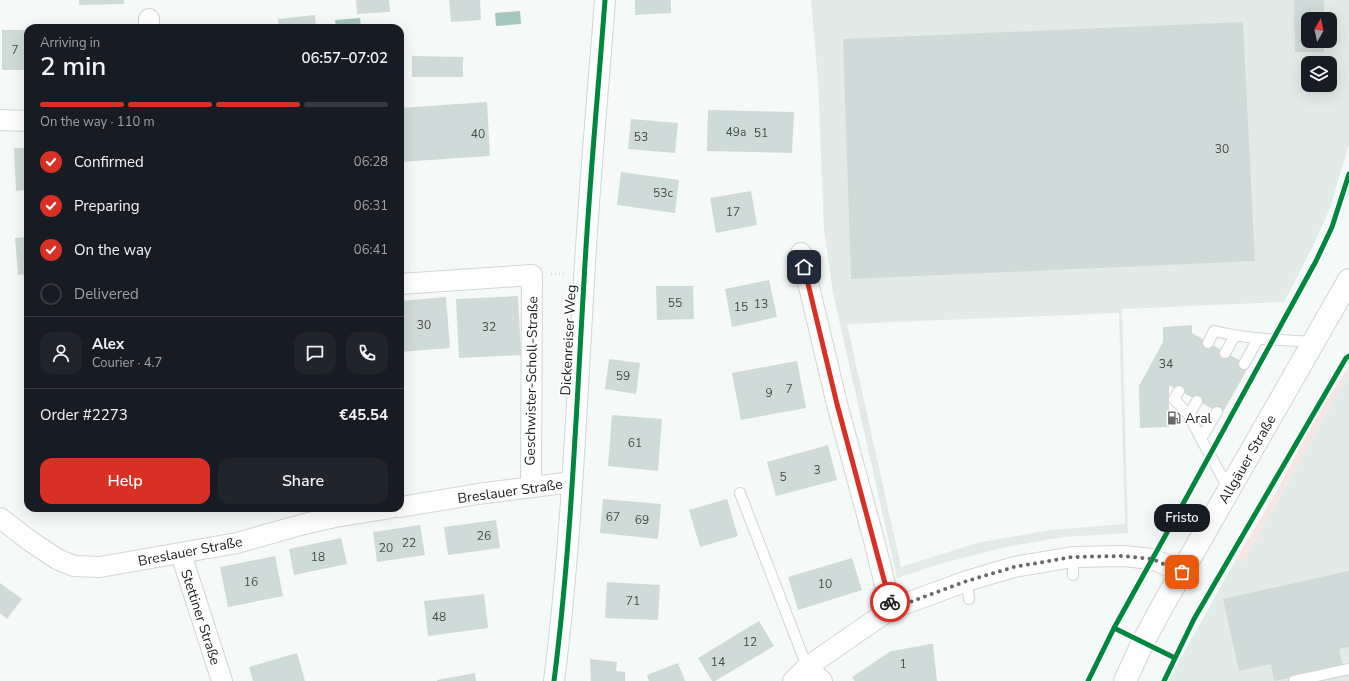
<!DOCTYPE html>
<meta charset="utf-8">
<style>
body{margin:0;font-family:"Nunito Sans",sans-serif;background:#20242c;color:#f1f3f6;height:100vh;display:flex;flex-direction:column;font-size:15px;white-space:nowrap}
*{box-sizing:border-box;margin:0}
p{font-size:13px;color:#9ea1a6}
.icon{flex:none;width:22px;height:22px;fill:none;stroke:currentColor;stroke-width:2;stroke-linecap:round;stroke-linejoin:round}
.map{position:relative;flex:1;overflow:hidden}
.drawer{position:absolute;left:24px;top:24px;width:380px;height:488px;display:flex;flex-direction:column;background:#171b24;border-radius:12px;box-shadow:0 4px 16px #0002}
.drawer>*{flex:none}
.needle{width:26px;rotate:9deg}
.fabs{position:absolute;left:1301px;top:12px;display:grid;gap:8px}
.fabs a{display:grid;place-items:center;width:36px;height:36px;border-radius:8px;background:#171b24;box-shadow:0 4px 16px #0002;font-size:20px}
.pin{position:absolute;display:grid;place-items:center;width:34px;height:34px;color:#fff;margin:-17px;border-radius:8px;box-shadow:0 2px 6px #0006}
.courier{position:absolute;display:grid;place-items:center;width:40px;height:40px;margin:-20px;border:3px solid #d93025;border-radius:50%;background:#fff;color:#222;box-shadow:0 1px 5px #0007}
.bubble{position:absolute;height:28px;border-radius:12px;background:#171b24;box-shadow:0 4px 16px #0002;font-size:13px;font-weight:600;line-height:28px;text-align:center}
.overview em{font-style:normal;font-weight:600}
.overview div{display:flex;flex-direction:column-reverse}
.overview{display:flex;align-items:center;justify-content:space-between;height:68px;padding:0 16px}
h1{font-size:26px;font-weight:600;line-height:30px}
.bar{display:grid;grid-template-columns:repeat(4,1fr);gap:6px 4px;align-content:center;height:48px;padding:0 16px}
.bar i{height:5px;border-radius:3px;background:#363941}
.bar .active{background:#d93025}
.bar p{grid-column:span 4}
.line{display:flex;align-items:center;gap:10px;padding:0 16px;border-top:1px solid #363941}
.line div{flex:1}
.round{display:grid;place-items:center;flex:none;width:42px;height:42px;border-radius:12px;background:#20242c}
ol{padding:0 16px;list-style:none}
li{display:flex;align-items:center;gap:12px;height:44px}
li p{margin-inline-start:auto}
li .icon{padding:4px;border-radius:50%;background:#d93025;color:#fff;stroke-width:4}
li:last-child{color:#9ea1a6}
li i{width:22px;height:22px;border:2px solid #363941;border-radius:50%}
.action{display:flex;gap:8px;margin-top:auto;padding:8px 16px}
.action a{flex:1;height:46px;border-radius:12px;background:#d93025;color:#fff;font-size:16px;font-weight:600;line-height:46px;text-align:center}
.action a+a{background:#20242c;color:#f1f3f6}
.map>svg:first-child{display:block}
</style>
<div class="map">
<svg width="1349" height="681" viewBox="0 0 1349 681">
<rect width="100%" height="100%" fill="#f5f9f7"/>
<path fill="#e2ebe8" fill-rule="evenodd" d="M811,0h538v144l-19,64 -18,40 -28,54 -162,7 6,224 -65,4 -62,11 -61,16 -43,14 -64,-285 -9,-63 -6,-149zM1308,19h22v22h-22zM1308,63h22v22h-22zM1119,313l6,211 -75,6 -73,13 -76,24 -54,-243z
M1349,373v308h-181l68,-122 7,3z"/>
<path fill="#f5e6e4" d="M1349,366v7l-106,189 -7,-3 40,-67 40,-74z"/>
<path fill="#a4c7be" d="M520,11l1,13 -25,2 -1,-13z
M360,18l1,10h-25l-1,-8z"/>
<path fill="#cfdbd8" d="M79,0h45v4l-45,1z
M356,0h33l1,12 -33,2z
M449,0h31l1,20 -30,2z
M635,0h36v13l-36,2z
M1294,0h30v19h-16v22h16v11h-29z
M315,15l1,13h-37l-1,-9z
M1243,22l12,239 -404,18 -8,-240z
M2,30h26v40h-26z
M412,56l51,1v20h-51z
M487,102l3,54 -90,6v-54z
M708,110l86,2 -2,41 -85,-2z
M631,119l47,4 -3,30 -47,-4z
M14,148h14v42l-12,1z
M621,172l58,8 -4,33 -58,-8z
M751,191l6,34 -41,8 -6,-35z
M28,237v37l-10,1 -3,-37z
M769,280l8,37 -45,10 -7,-38z
M656,286h37l1,33 -37,1z
M518,296l3,59 -62,3 -3,-59z
M446,297l4,51 -50,4v-51z
M1192,325v8l57,33 -27,48 -53,-29v42l-29,1 -1,-42 24,-44v-15z
M609,359l31,4 -4,31 -31,-5z
M797,361l9,47 -65,12 -9,-47z
M612,415l50,4 -4,52 -50,-5z
M828,445l9,35 -61,16 -9,-34z
M603,499l58,5 -3,35 -58,-6z
M727,499l11,37 -38,11 -11,-37z
M496,520l4,28 -52,7 -4,-28z
M420,525l5,30 -48,7 -4,-30z
M341,538l6,26 -53,11 -5,-26z
M275,556l8,40 -55,11 -8,-40z
M852,558l10,32 -64,20 -10,-33z
M1349,571v76l-10,2 4,17 -69,15 -3,-17 -32,7 -16,-72z
M607,582l53,3 -2,35 -53,-2z
M0,583l22,16 -15,20 -7,-6z
M484,594l4,34 -60,8 -4,-35z
M759,621l15,25 -59,35h-3l-14,-23z
M931,644h2l4,37h-82l-3,-4 39,-26z
M297,653l8,28h-52l-4,-14z
M590,659l27,3 -1,9 9,1v9h-34z
M678,663l7,18h-36l-2,-6z
M475,673l1,8h-39v-1z"/>
<g fill="none" stroke-linecap="round" stroke-linejoin="round">
<g stroke="#d3d5d4" stroke-width="12">
<path id="service" d="M1208,343l6,-12c33,8 66,9 100,11
M1225,353l10,-17
M1244,364l14,-25
M1179,391l-5,8 15,16
M1197,401l-8,14 12,24
M1217,412l-16,27 28,50
M740,493l67,174
M1073,557v18
M967,581l2,18
M1294,681l55,-12"/>
</g>
<g stroke="#d3d5d4" stroke-width="22">
<path id="minor" d="M149,19v9
M0,120l28,1
M801,253l36,151 38,140 16,65
M400,284l132,-9 -1,212
M400,507l78,-13 94,-12
M0,518l30,23 27,18 17,7 26,1 137,-24 67,-19 31,-7 56,-9
M181,554l41,127
M807,667l15,14
M554,681c17,-133 22,-267 30,-400 5,-94 14,-188 21,-281
M793,681l14,-14 84,-58 76,-28 47,-14 59,-10 50,-1 29,3 30,13"/>
</g>
<g stroke="#d3d5d4" stroke-width="24">
<path id="secondary" d="M1125,681l18,-39 20,-37 186,-325"/>
</g>
<path stroke="#d6d8d8" stroke-width="2.5" stroke-dasharray="1 3" stroke-linecap="butt" d="M551,274h13"/>
<use href="#service" stroke="#fefefe" stroke-width="10"/>
<use href="#minor" stroke="#fefefe" stroke-width="20"/>
<use href="#secondary" stroke="#fefefe" stroke-width="22"/>
<g stroke="#fff" stroke-width="8">
<path id="cycleway" d="M1114,628l61,30
M554,681c17,-133 22,-267 30,-400 5,-94 14,-188 21,-281
M1088,681l26,-53 70,-126 132,-241 16,-34 17,-53
M1164,681l30,-62 152,-261 3,-2"/>
</g>
<use href="#cycleway" stroke="#00873e" stroke-width="5"/>
</g>
<g fill="none" stroke-linecap="round" stroke-linejoin="round">
<path stroke="#676a69" stroke-width="4" stroke-dasharray="0 7.2" d="M890,602l1,7 76,-28 47,-14 58,-10 51,-1 29,3 30,13"/>
<path stroke="#d93025" stroke-width="5" d="M804,267l33,137 53,198"/>
</g>
<defs>
<g id="fuel-bare" transform="scale(1.08)"><path d="M-5.5-6h7V0h2V4h1.3V-2.5L3-4.5l.8-.8L6-3V5H2.5V1h-1V6h-7ZM-4.2-4.7v3.2H.2V-4.7Z" fill="#676a69" stroke="#fff" stroke-width="2.5" paint-order="stroke"/></g>
</defs>
<g fill-rule="evenodd">
<use href="#fuel-bare" x="1174" y="418"/>
</g>
<g text-anchor="middle" stroke-width="3.5" stroke-linejoin="round" paint-order="stroke">
<g font-size="12" fill="#484c4b">
<text x="15" y="54">7</text>
<text x="736" y="136">49a</text>
<text x="761" y="137">51</text>
<text x="478" y="138">40</text>
<text x="641" y="141">53</text>
<text x="1222" y="153">30</text>
<text x="663" y="197">53c</text>
<text x="733" y="216">17</text>
<text x="675" y="307">55</text>
<text x="761" y="308">13</text>
<text x="741" y="311">15</text>
<text x="424" y="329">30</text>
<text x="489" y="331">32</text>
<text x="1166" y="368">34</text>
<text x="623" y="380">59</text>
<text x="789" y="393">7</text>
<text x="769" y="397">9</text>
<text x="635" y="447">61</text>
<text x="817" y="474">3</text>
<text x="783" y="481">5</text>
<text x="613" y="521">67</text>
<text x="642" y="524">69</text>
<text x="484" y="540">26</text>
<text x="409" y="547">22</text>
<text x="386" y="552">20</text>
<text x="318" y="561">18</text>
<text x="251" y="586">16</text>
<text x="825" y="588">10</text>
<text x="633" y="605">71</text>
<text x="439" y="621">48</text>
<text x="750" y="646">12</text>
<text x="718" y="666">14</text>
<text x="903" y="668">1</text>
</g>
<g font-size="14" fill="#1b1d1c" stroke="#fff">
<text transform="translate(568 340) rotate(-87)" y="5">Dickenreiser Weg</text>
<text transform="translate(531 381) rotate(-89)" y="5">Geschwister-Scholl-Straße</text>
<text transform="translate(1247 459) rotate(-60)" y="5">Allgäuer Straße</text>
<text transform="translate(510 491) rotate(-8)" y="5">Breslauer Straße</text>
<text transform="translate(190 551) rotate(-11)" y="5">Breslauer Straße</text>
<text transform="translate(201 617) rotate(72)" y="5">Stettiner Straße</text>
</g>
<g font-size="14" fill="#1b1d1c" stroke="#fff" text-anchor="start">
<text x="1185" y="423">Aral</text>
</g>
</g>
</svg>
<div class="fabs">
<a><svg class="needle" viewBox="-14 -14 28 28"><path d="M0-13l5 13h-10z" fill="#e53935"/><path d="M0 13l5-13h-10z" fill="#9ea1a6"/></svg></a>
<a><svg class="icon" aria-label="layers" viewBox="0 0 24 24"><path d="M12 4l9 5-9 5-9-5zM3 14l9 5 9-5"/></svg></a>
</div>
<div class="pin" style="left:1182px;top:572px;background:#ea580c"><svg class="icon" aria-label="bag" viewBox="0 0 24 24"><path d="M5 8h14l-1 12H6zM9 8a3 3 0 0 1 6 0"/></svg></div>
<div class="pin" style="left:804px;top:267px;background:#1f2937"><svg class="icon" aria-label="home" viewBox="0 0 24 24"><path d="M3 11l9-7 9 7M6 9v11h12V9"/></svg></div>
<div class="courier" style="left:890px;top:602px"><svg class="icon" aria-label="bike" viewBox="0 0 24 24"><circle cx="6" cy="16" r="4"/><circle cx="18" cy="16" r="4"/><path d="M6 16l4-8h5l3 8M10 8l3 8H6M13 5h3"/></svg></div>
<div class="bubble" style="left:1154px;top:504px;width:56px">Fristo</div>
<section class="drawer">
<div class="overview"><div><h1>2 min</h1><p>Arriving in</p></div><em>06:57–07:02</em></div>
<div class="bar"><i class="active"></i><i class="active"></i><i class="active"></i><i></i><p>On the way · 110 m</p></div>
<ol>
<li><svg class="icon" aria-label="check" viewBox="0 0 24 24"><path d="M5 12l5 5 9-10"/></svg>Confirmed<p>06:28</p></li>
<li><svg class="icon" aria-label="check" viewBox="0 0 24 24"><path d="M5 12l5 5 9-10"/></svg>Preparing<p>06:31</p></li>
<li><svg class="icon" aria-label="check" viewBox="0 0 24 24"><path d="M5 12l5 5 9-10"/></svg>On the way<p>06:41</p></li>
<li><i></i>Delivered</li>
</ol>
<div class="line" style="height:72px"><a class="round"><svg class="icon" aria-label="person" viewBox="0 0 24 24"><circle cx="12" cy="8" r="4"/><path d="M4 21q1-7 8-7t8 7"/></svg></a><div><b>Alex</b><p>Courier · 4.7</p></div><a class="round"><svg class="icon" aria-label="chat" viewBox="0 0 24 24"><path d="M4 5h16v11H9l-5 4z"/></svg></a><a class="round"><svg class="icon" aria-label="phone" viewBox="0 0 24 24"><path d="M5 4h4l2 5-3 2q2 4 5 5l2-3 5 2v4C11 20 4 13 5 4z"/></svg></a></div>
<div class="line" style="height:52px"><div>Order #2273</div><b>€45.54</b></div>
<div class="action"><a>Help</a><a>Share</a></div>
</section>
</div>
